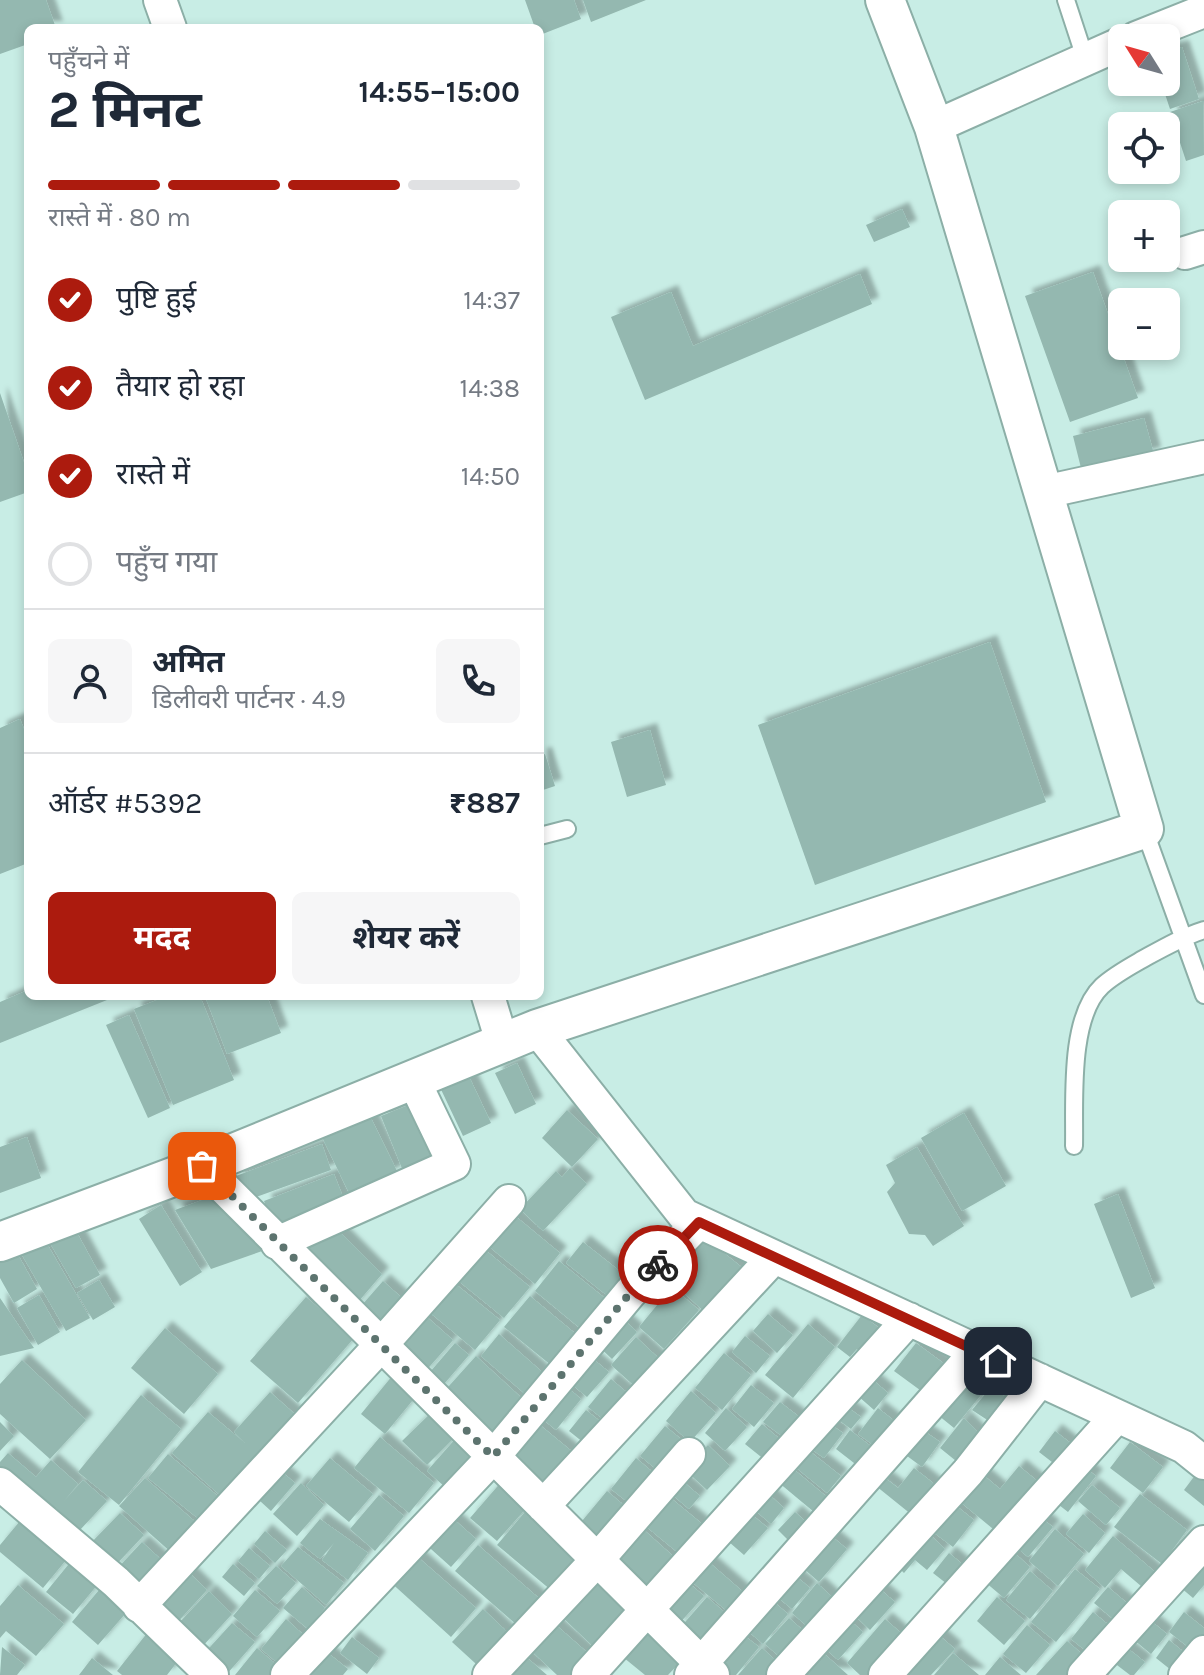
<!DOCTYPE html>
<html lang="hi">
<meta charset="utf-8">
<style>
body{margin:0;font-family:Karla,"Noto Sans Devanagari",sans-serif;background:#f6f6f7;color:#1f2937;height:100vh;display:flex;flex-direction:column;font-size:30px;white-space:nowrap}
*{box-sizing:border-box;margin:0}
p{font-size:26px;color:#747a83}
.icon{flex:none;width:44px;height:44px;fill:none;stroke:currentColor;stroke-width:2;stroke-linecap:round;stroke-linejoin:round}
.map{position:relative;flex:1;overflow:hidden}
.panel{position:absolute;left:24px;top:24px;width:520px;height:976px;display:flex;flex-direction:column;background:#fff;border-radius:12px;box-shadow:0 4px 12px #0003}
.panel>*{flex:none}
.needle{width:52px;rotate:307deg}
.buttons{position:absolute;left:1108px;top:24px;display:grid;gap:16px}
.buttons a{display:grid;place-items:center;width:72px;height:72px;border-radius:12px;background:#fff;box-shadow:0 4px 12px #0003;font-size:40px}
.pin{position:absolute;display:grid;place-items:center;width:68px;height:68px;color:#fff;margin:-34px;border-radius:16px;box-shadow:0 4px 12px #0006}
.courier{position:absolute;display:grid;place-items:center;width:80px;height:80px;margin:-40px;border:6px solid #ac1b0e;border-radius:50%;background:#fff;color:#222;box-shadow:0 2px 10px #0007}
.headline em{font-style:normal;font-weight:700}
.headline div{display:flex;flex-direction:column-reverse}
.headline{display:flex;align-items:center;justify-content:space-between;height:136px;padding:0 24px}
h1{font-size:52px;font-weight:700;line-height:60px}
.bar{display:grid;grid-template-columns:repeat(4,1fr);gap:12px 8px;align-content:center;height:96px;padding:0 24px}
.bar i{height:10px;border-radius:6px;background:#e0e1e3}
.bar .selected{background:#ac1b0e}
.bar p{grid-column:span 4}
.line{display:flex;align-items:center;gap:20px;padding:0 24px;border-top:2px solid #e0e1e3}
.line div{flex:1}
.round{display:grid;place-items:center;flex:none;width:84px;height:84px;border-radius:12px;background:#f6f6f7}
ol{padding:0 24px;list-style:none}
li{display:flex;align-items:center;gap:24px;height:88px}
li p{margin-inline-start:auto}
li .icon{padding:8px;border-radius:50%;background:#ac1b0e;color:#fff;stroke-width:4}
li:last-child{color:#747a83}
li i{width:44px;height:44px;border:4px solid #e0e1e3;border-radius:50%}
.cta{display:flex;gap:16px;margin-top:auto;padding:16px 24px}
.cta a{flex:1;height:92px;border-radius:12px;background:#ac1b0e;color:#fff;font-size:32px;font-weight:700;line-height:92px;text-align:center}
.cta a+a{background:#f6f6f7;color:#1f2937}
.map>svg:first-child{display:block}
</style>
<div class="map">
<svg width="1204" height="1675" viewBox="0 0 1204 1675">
<defs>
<filter id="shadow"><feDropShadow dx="7" dy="-7" stdDeviation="2" flood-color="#0004"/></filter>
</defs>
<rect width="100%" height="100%" fill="#c8ede5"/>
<path fill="#94b8b0" filter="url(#shadow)" d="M0,0h46l10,28h-28v16l-28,10z
M525,0h49l7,19 -41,16v-7h-5z
M583,0h63l-55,22z
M1182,47l17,52 -29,10 -9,-27h5v-30z
M1203,101l1,54 -18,6 -16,-49z
M902,209l8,18 -36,15 -8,-17z
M1093,272l45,126 -68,24 -45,-126z
M860,274l12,30 -227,96 -34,-83 60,-25 22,54z
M0,393l28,81v18l-28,10z
M1144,418l10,36 -72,18 -9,-36z
M990,642l56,160 -231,83 -57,-160z
M20,719l8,20v124l-28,11v-146z
M650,730l16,55 -39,12 -16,-55z
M545,754l10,32 -15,5v-36z
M28,990v6h78l1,4 -107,43v-41z
M167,996h33l34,84 -61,25 -39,-96z
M205,996h62l14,37 -54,21z
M129,1015l41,93 -22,10 -42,-93z
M517,1063l19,41 -21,10 -20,-41z
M465,1068l26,55 -28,13 -26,-55z
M416,1102l24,60 -35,14 -24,-60z
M567,1110l31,29 -26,28 -30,-29z
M964,1113l42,73 -44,25 -41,-73z
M369,1114l28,57 -47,24 -28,-58z
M27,1137l14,41 -41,15v-46z
M322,1144l9,26 -86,31 -9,-25z
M917,1147l47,79 -31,20 -8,-11 -16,-1 -22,-42 8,-9 -9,-18z
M570,1168l17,16 -44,47 -23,-22 36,-38 6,6z
M334,1174l13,33 -71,27 -12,-33z
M1118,1194l37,94 -24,10 -37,-94z
M213,1196l52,54 -54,19 -36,-59z
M161,1205l41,67 -22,14 -41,-67z
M508,1210l52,43 -25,31 -54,-44z
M332,1224l50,50 -29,34 -67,-66z
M75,1229l25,46 -24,13 -26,-45z
M697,1231l53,43 -41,42 -47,-43z
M46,1242l44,76 -24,13 -44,-76z
M583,1242l48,38 -17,21 -48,-38z
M477,1243l53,44 -26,31 -54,-44z
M16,1251l21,38 -23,14 -14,-25v-18z
M559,1261l47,38 -25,30 -46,-38z
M447,1277l53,43 -25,30 -53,-44z
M99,1280l16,27 -22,13 -16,-27z
M383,1281l28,25 -28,32 -28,-25z
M672,1287l27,23 -35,39 -25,-22z
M39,1295l21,37 -22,13 -21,-37z
M530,1296l52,43 -25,31 -53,-43z
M306,1297l48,41 -56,65 -48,-42z
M0,1298l34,50 -34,8z
M419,1310l34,30 -30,34 -34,-29z
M768,1314l25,21 -16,18 -24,-22z
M862,1315l25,19 -18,23 -12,-8 -7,8 -13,-10z
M621,1317l16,15 -25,27 -16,-15z
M808,1324l27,23 -42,51 -28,-23z
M165,1328l53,46 -34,40 -53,-46z
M499,1334l50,44 -18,21 -50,-43z
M745,1336l25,20 -14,17 -24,-21z
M636,1337l30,28 -25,27 -30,-27z
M455,1343l14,12 -31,36 -14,-12z
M916,1343l30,22 -22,28 -30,-22z
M586,1353l23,19 -22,25 -23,-19z
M724,1353l27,22 -29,35 -27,-22z
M476,1356l50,46 -35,39 -51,-45z
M22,1360l64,60 -36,39 -50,-45v-30z
M973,1362l21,17 -40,49 -21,-17z
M865,1373l23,20 -14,17 -24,-21z
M393,1375l24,20 -32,39 -24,-20z
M611,1379l25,21 -22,28 -26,-21z
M560,1381l21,18 -25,31 -22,-18z
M751,1385l23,18 -20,24 -22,-18z
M991,1387l22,15 -18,23 -23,-15z
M691,1391l25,22 -26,29 -24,-21z
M270,1392l27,24 -36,40 -3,-2 -37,42 -49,-43 36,-41 37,31 -11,-11z
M141,1395l40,34 -62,76 -41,-33z
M839,1401l22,16 -10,12 -22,-16z
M780,1402l26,20 -16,20 -27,-20z
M726,1408l21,19 -22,24 -20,-18z
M878,1408l23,18 -18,26 -25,-18z
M435,1409l24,24 -32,32 -25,-24z
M586,1410l20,16 -17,21 -20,-16z
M964,1418l20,20 -23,27 -21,-17z
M823,1419l20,14 -19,25 -20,-14z
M535,1421l45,37 -33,39 -45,-37z
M0,1422l14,14 -14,15z
M762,1424l25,21 -16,20 -26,-21z
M665,1426l21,17 -25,30 -21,-17z
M917,1426l23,16 -18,25 -23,-17z
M850,1430l27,21 -14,19 -27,-21z
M1055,1431l22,17 -16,21 -22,-17z
M380,1437l54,46 -25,30 -55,-45z
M457,1437l27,24 -30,34 -27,-24z
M1130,1442l33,25 -20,26 -33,-25z
M708,1445l22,21 -23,24 -23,-21z
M802,1445l39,31 -14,17 -39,-32z
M8,1453l28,24 15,-17 27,24 -14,17 19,-21 24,21 -27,29 -24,-22 -7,9 -49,-43v-12z
M168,1454l51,43 -19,23 -52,-42z
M330,1458l43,36 -24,28 -43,-36z
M636,1458l19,16 -25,30 -19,-15z
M785,1462l42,35 -13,15 -42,-35z
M1078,1462l18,14 -28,36 -18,-14z
M274,1465l21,18 -24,28 -22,-20z
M1019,1466l27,22 -42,50 -46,-38 23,-27 19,16z
M914,1468l28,22 -25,29 -41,-33 8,-9 14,11z
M1196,1474l8,6v26l-20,-16z
M145,1478l54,47 -26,29 -54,-48z
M679,1478l21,18 -11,13 -21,-18z
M503,1480l27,24 -33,37 -27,-23z
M301,1483l23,22 -27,31 -24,-22z
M1092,1485l28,23 -14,17 -28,-24z
M762,1488l22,20 -13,16 -23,-20z
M661,1490l51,42 -24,29 -51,-42z
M607,1491l25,21 -31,37 -24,-22z
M1140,1494l47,36 -25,34 -48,-37z
M379,1495l25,21 -29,35 -25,-22z
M954,1504l20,16 -21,27 -20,-15z
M530,1506l61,51 -33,39 -61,-51z
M744,1508l24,20 -24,27 -23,-20z
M795,1512l18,16 -18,19 -17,-17z
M1034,1512l19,15 -25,30 -18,-15z
M120,1513l24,22 -32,34 -24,-23z
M447,1513l29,26 -25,28 -29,-26z
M1083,1514l22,19 -16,20 -23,-19z
M25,1515l46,39 -28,34 -43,-36v-7z
M320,1519l48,34 -20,27 -26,-20 12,-17 -14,16 -20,-16z
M635,1522l47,42 -31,34 -47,-42z
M823,1529l24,20 -28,33 -24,-21z
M924,1529l21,20 -18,21 -12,-10 -11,13 -11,-11z
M1055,1529l29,25 -26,32 -29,-25z
M265,1531l22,19 -12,13 -21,-19z
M1113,1536l48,41 -13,15 -27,-23 -16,19 -20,-18z
M142,1542l24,22 -27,29 -24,-22z
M478,1545l63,55 -23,26 -63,-55z
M1007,1546l23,21 -26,31 -26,-22z
M298,1547l46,36 -18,22 -45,-39z
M249,1548l21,18 -11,13 -21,-18z
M1204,1550v35l-11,13 -19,-16z
M412,1552l64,56 -25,29 -64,-58z
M949,1553l23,19 -16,19 -23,-18z
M77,1554l27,23 -31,37 -27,-22z
M703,1557l46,40 -16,19 -47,-39z
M233,1564l22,19 -11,13 -22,-19z
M182,1566l25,24 -34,37 -26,-25z
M276,1566l20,17 -19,21 -20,-18z
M1075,1569l25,20 -44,53 -25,-20z
M789,1570l21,18 -18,21 -22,-18z
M1030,1571l23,20 -23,28 -24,-19z
M682,1577l22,19 -27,30 -21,-20z
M591,1579l43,40 -34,34 -41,-39z
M105,1583l27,23 -34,39 -26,-23z
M817,1583l25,23 -25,29 -25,-22z
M873,1583l22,19 -25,28 -21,-20z
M18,1585l46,39 -28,32 -30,-25 -6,7v-32z
M302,1587l23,21 -17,21 -25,-21z
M1108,1587l25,21 -14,16 -25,-21z
M255,1590l25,21 -23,26 -24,-21z
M209,1591l23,23 -30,33 -24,-23z
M766,1595l22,19 -25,30 -22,-19z
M707,1597l22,19 -29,32 -21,-19z
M997,1597l28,24 -21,24 -27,-24z
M483,1609l34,32 -30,33 -35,-32z
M1093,1612l23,19 -21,27 -24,-19z
M1184,1612l20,16v15l-8,10 -27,-21z
M843,1614l20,18 -25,28 -20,-18z
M1144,1615l23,19 -16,20 -23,-19z
M548,1618l49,43 -13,14h-27l-33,-31z
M651,1618l36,37 -19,20h-23l-27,-22z
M789,1618l23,20 -23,27 -24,-21z
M286,1619l20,18 -25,29 -20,-17z
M885,1619l23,20 -32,36h-16l-13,-12z
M232,1623l23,19 -29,33 -26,-17z
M1027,1625l23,20 -24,28 -23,-19z
M736,1629l23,18 -23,28h-7l-18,-15z
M933,1630l22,19 -24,26h-39z
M148,1632l33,25 -14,18h-45l-5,-4z
M352,1637l27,21 -12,16 -27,-21z
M1169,1640l16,13 -14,17 -15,-12z
M1067,1641l21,18 -15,16h-37z
M1121,1643l24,19 -11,13h-4l-21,-16z
M2,1647l23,18 -8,10h-17z
M257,1648l21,18 -7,9h-36z
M762,1648l21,19 -7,8h-38z
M323,1649l25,20 -5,6h-40z
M517,1649l30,26h-53z
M820,1650l28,25h-51z
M953,1653l26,22h-45z
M1000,1657l21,18h-36z
M92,1658l21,17h-34z"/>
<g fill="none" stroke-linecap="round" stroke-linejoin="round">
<g stroke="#8cafa7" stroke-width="20">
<path id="service" d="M1066,0l19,58
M1144,829l60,166
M540,836l27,-7
M1074,1146c1,-43 -6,-128 28,-160 12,-11 27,-19 41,-27 20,-11 39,-22 61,-29"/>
</g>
<g stroke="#8cafa7" stroke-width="36">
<path id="minor" d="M160,0l10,28
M1136,38l68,-27
M934,127l188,-84
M1185,253l19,-6
M1044,492l160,-35
M488,996l15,49
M537,1029l147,186 500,232 20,16
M202,1166l511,509
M277,1243l177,-79 -40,-83
M0,1484l116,98 96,93
M543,1506l231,-249
M139,1606l241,-260 129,-145
M287,1675l206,-218 137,-164 69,-71
M489,1675l109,-116 91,-105
M588,1675l321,-356
M691,1675l286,-324
M783,1675l185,-203 72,-92
M885,1675l232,-259
M1084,1675l120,-133
M1185,1675l19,-23"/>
</g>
<g stroke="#8cafa7" stroke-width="42">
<path id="tertiary" d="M0,1242l202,-76 335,-137 607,-200 -210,-702 -49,-127"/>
</g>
<use href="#service" stroke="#fff" stroke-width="16"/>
<use href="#minor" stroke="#fff" stroke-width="32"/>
<use href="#tertiary" stroke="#fff" stroke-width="38"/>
</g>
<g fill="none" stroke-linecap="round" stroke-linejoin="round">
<path stroke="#5d746f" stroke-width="8" stroke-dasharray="0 14.4" d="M202,1166l291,291 137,-164 28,-28"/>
<path stroke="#ac1b0e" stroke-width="10" d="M658,1265l41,-43 299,139"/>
</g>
</svg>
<div class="buttons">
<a><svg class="needle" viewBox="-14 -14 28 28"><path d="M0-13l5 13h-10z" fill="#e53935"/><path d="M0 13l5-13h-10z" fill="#747a83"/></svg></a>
<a><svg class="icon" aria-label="locate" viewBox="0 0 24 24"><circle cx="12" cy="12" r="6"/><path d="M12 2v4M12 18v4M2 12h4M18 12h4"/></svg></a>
<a>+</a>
<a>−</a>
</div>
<div class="pin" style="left:202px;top:1166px;background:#ea580c"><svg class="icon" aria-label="bag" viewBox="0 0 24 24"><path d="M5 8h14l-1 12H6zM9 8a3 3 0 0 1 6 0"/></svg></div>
<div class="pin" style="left:998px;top:1361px;background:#1f2937"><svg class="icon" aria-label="home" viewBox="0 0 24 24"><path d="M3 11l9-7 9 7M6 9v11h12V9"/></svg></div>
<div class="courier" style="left:658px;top:1265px"><svg class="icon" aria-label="bike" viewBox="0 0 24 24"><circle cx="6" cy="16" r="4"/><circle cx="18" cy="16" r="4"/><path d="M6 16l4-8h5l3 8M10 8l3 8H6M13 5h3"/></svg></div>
<section class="panel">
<div class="headline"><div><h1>2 मिनट</h1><p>पहुँचने में</p></div><em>14:55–15:00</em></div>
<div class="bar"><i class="selected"></i><i class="selected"></i><i class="selected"></i><i></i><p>रास्ते में · 80 m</p></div>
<ol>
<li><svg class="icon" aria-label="check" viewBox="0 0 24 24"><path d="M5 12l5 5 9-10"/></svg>पुष्टि हुई<p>14:37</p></li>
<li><svg class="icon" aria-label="check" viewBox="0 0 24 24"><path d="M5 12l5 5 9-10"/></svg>तैयार हो रहा<p>14:38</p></li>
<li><svg class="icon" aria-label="check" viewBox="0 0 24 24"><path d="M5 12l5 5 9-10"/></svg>रास्ते में<p>14:50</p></li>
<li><i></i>पहुँच गया</li>
</ol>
<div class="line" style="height:144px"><a class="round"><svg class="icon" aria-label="person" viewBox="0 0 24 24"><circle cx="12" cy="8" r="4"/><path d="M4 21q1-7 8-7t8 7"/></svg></a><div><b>अमित</b><p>डिलीवरी पार्टनर · 4.9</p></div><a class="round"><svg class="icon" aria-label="phone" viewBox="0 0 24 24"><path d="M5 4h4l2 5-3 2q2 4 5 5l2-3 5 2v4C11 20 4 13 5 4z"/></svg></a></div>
<div class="line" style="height:104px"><div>ऑर्डर #5392</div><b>₹887</b></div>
<div class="cta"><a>मदद</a><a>शेयर करें</a></div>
</section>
</div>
